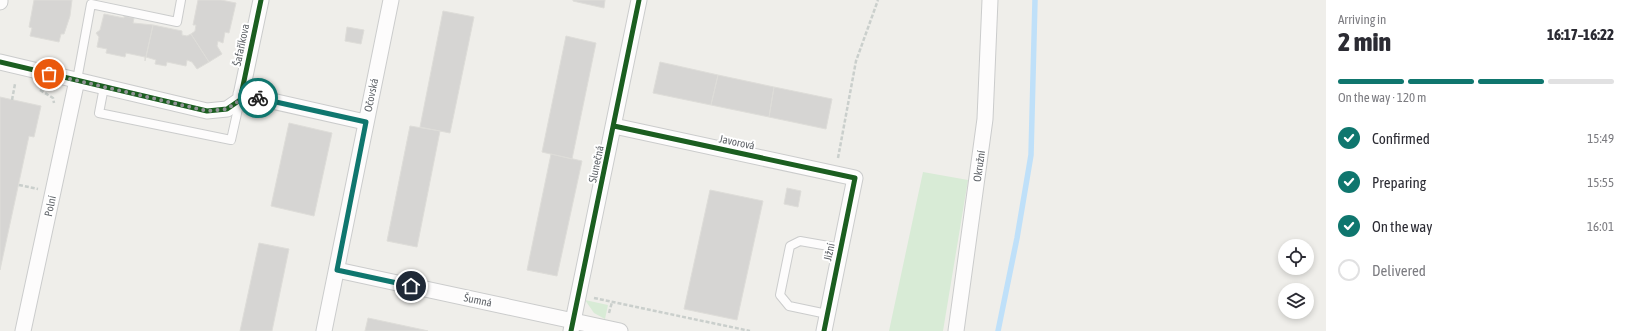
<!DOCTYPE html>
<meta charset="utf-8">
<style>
body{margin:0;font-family:"Asap Condensed",sans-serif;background:#f2f2f3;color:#2b2b33;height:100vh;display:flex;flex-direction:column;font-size:15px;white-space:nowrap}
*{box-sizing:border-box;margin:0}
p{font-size:13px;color:#7c7c81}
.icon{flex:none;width:22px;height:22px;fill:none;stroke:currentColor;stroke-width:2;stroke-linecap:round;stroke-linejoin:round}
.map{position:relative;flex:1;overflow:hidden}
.sheet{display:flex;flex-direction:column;background:#fff;width:300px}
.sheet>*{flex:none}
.controls{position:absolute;left:1278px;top:239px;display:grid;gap:8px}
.controls a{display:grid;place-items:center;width:36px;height:36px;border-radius:50%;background:#fff;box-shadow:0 2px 6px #0003;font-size:20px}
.pin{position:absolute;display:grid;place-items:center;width:34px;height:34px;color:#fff;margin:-17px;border:2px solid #fff;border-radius:50%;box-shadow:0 1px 4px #0007}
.courier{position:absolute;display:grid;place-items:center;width:40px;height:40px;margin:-20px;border:3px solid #0f766e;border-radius:50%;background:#fff;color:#222;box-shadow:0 1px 5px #0007}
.headline em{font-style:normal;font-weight:800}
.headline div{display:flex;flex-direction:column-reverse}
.headline{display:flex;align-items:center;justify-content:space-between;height:68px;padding:0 12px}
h1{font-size:26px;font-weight:800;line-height:30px}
.bar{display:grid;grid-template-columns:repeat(4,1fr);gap:6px 4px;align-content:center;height:48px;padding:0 12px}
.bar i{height:5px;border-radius:3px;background:#e1e1e2}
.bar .active{background:#0f766e}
.bar p{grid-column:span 4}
ol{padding:0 12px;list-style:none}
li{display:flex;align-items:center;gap:12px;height:44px}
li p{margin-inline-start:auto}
li .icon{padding:4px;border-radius:50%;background:#0f766e;color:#fff;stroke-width:4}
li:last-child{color:#7c7c81}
li i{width:22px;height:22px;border:2px solid #e1e1e2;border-radius:50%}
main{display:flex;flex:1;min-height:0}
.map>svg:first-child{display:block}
</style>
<main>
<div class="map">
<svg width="1326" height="331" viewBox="0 0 1326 331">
<rect width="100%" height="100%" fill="#efeeea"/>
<path fill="#d8ebd6" d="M923,172l45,8 -25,151h-54z
M585,300l23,5 -3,14 -11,-6z"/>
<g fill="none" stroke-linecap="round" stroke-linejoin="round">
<path stroke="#bfe0f9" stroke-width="5.5" d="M998,331l19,-93 14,-83 4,-155"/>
</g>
<path fill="#d6d5d3" stroke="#deddd9" d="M34,0h38l-2,16 -6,18h-3l-2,8 -29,-6 2,-8 -3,-1z
M198,0h23l15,3 -7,30 -4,-1 -2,11 -5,-2 -1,5 5,8 -13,8 -18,-28 4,-3 1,-6h-3z
M573,0h32l-1,8 -31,-7z
M443,11l31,6 -24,116 -30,-6z
M104,14l20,4v-2l10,2 -1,5 20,2 -8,36v-4l-19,-4 -1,4 -19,-4 1,-4 -10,-2 2,-10 -3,-4 4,-3z
M153,25l29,6v4l5,1 4,-2 18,28 -12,7 -5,-7 -5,-2 -1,6 -19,-4 -1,4 -11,-2 1,-4 -10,-3z
M347,27l17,3 -3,14 -16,-3z
M566,36l30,7 -24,116 -30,-7z
M660,62l58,13 -7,30 -58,-12z
M718,75l56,12 -5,30 -58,-12z
M774,87l58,12 -6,30 -57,-12z
M0,97l41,9 -7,31 -5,-1 -29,134z
M289,123l43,10 -18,83 -43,-10z
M410,126l30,5 -23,116 -30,-6z
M551,154l31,7 -25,115 -30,-6z
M787,188l14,3 -3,16 -14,-3z
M710,190l53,11 -26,119 -53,-11z
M259,243l30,6 -17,82h-32z
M368,318l56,12 4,1h-63z"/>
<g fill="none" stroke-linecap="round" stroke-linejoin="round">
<g stroke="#cbcccc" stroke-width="10">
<path id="lane" d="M77,80l14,-76 86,18 4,-22
M104,87l-5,26 132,27 9,-40
M827,314l-38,-8 -9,-11 10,-49 10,-5 40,7"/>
</g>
<g stroke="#cbcccc" stroke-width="17">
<path id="street" d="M0,2v-2
M0,62l207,49 20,-2 13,-9 21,-100
M241,94l124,28
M614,126l241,52 -31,153
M337,270l283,61
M23,331l54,-251
M324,331l67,-331
M571,331l68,-331
M956,331l29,-212 5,-119"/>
</g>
<path stroke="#cacfcc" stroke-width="2.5" stroke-dasharray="4 2" stroke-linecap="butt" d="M40,90l13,8 1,5
M12,100l3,-16h-1
M838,158l18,-97 22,-61
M19,185l19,4
M594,298l156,33
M609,313l3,-11"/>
<use href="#lane" stroke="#fdfcfc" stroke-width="8"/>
<use href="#street" stroke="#fdfcfc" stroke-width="15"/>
<g stroke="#fff" stroke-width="8">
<path id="cycleway" d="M0,62l207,49 20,-2 13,-9 21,-100
M614,126l241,52 -31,153
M571,331l68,-331"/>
</g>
<use href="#cycleway" stroke="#1b5e20" stroke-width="5"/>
</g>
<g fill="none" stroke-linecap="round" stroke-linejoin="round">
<path stroke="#919496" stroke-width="4" stroke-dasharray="0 7.2" d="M49,74l158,37 20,-2 13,-9 1,-6 17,4"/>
<path stroke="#0f766e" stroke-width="5" d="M258,98l108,24 -29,148 74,16"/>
</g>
<g text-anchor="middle" stroke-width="4" stroke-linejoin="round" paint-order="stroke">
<g font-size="11" fill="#5f6368" stroke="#fff">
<text transform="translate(241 45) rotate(-78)" y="4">Šafaříkova</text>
<text transform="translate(371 95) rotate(-78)" y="4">Očovská</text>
<text transform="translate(737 142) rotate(12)" y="4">Javorová</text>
<text transform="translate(596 164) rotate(-78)" y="4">Slunečná</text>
<text transform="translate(979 166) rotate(-82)" y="4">Okružní</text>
<text transform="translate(50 206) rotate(-78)" y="4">Polní</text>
<text transform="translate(829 252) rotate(-78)" y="4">Jižní</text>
<text transform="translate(478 300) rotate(12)" y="4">Šumná</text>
</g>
</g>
</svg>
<div class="controls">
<a><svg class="icon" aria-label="locate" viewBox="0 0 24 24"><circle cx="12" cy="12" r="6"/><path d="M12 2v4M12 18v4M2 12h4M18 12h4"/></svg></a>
<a><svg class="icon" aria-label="layers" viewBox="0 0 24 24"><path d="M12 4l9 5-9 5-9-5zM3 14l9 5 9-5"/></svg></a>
</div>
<div class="pin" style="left:49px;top:74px;background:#ea580c"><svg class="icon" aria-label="bag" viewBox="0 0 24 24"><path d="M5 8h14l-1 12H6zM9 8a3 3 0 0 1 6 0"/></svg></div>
<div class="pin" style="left:411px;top:286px;background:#1f2937"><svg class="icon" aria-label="home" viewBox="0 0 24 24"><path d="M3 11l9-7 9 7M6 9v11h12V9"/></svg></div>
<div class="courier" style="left:258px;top:98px"><svg class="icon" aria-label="bike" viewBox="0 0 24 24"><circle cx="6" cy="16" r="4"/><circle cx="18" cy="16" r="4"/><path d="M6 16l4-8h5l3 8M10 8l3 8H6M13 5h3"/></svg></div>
</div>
<section class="sheet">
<div class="headline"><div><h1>2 min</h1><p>Arriving in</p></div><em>16:17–16:22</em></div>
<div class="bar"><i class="active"></i><i class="active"></i><i class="active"></i><i></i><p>On the way · 120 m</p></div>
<ol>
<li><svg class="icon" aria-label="check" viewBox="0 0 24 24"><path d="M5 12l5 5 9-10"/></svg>Confirmed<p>15:49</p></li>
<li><svg class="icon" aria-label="check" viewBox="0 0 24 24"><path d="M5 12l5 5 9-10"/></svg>Preparing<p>15:55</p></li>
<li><svg class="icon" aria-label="check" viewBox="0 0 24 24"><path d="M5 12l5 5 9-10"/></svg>On the way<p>16:01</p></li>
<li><i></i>Delivered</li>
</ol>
</section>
</main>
